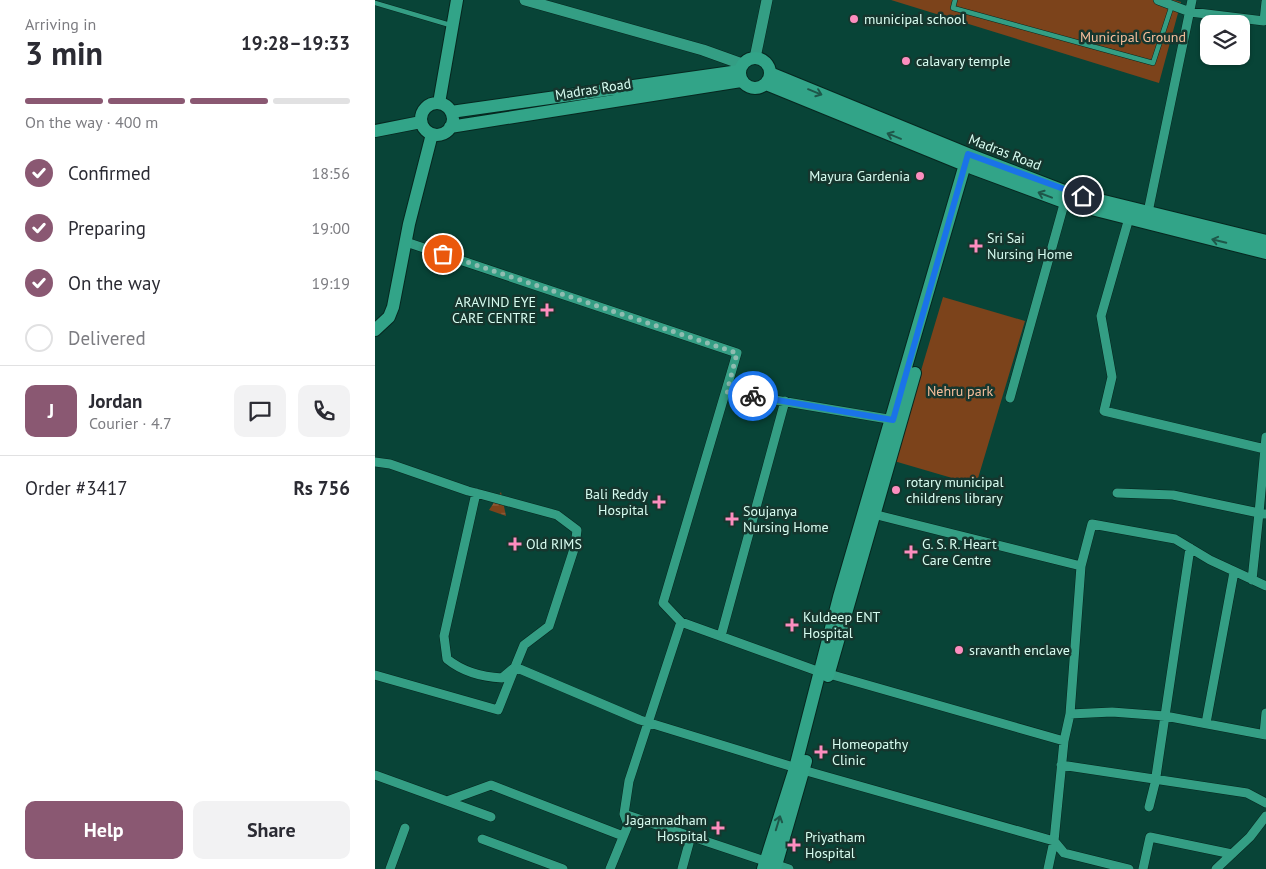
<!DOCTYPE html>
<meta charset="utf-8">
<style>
body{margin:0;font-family:"PT Sans",sans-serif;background:#f2f2f3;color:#2b2b33;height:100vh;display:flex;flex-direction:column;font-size:19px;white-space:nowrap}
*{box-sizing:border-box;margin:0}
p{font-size:16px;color:#7c7c81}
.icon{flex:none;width:28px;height:28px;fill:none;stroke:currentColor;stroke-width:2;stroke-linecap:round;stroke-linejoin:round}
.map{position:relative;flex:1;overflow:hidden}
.drawer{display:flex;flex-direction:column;background:#fff;width:375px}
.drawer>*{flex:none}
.fabs{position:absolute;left:825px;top:15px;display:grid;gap:10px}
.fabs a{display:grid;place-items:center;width:50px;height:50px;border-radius:10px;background:#fff;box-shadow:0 1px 4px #0004;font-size:25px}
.pin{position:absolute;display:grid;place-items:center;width:42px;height:42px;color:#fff;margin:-21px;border:2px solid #fff;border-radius:50%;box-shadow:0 1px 5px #0007}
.courier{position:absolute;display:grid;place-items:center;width:50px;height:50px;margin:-25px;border:4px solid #1a73e8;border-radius:50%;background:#fff;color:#222;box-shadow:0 1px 6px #0007}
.overview em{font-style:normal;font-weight:700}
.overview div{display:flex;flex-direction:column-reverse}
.overview{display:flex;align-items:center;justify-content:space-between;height:85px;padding:0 25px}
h1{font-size:32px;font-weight:700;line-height:38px}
.bar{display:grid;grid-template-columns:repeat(4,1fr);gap:8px 5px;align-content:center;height:60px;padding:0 25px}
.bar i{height:6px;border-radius:4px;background:#e1e1e2}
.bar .on{background:#8a5872}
.bar p{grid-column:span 4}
.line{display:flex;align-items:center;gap:12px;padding:0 25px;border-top:1px solid #e1e1e2}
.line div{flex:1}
.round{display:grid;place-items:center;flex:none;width:52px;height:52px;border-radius:10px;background:#f2f2f3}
ol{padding:0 25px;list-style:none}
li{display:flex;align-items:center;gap:15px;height:55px}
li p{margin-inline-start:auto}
li .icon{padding:5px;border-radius:50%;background:#8a5872;color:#fff;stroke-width:4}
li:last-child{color:#7c7c81}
li i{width:28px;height:28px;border:2px solid #e1e1e2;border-radius:50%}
.action{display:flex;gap:10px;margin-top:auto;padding:10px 25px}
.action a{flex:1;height:58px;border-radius:10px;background:#8a5872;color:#fff;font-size:20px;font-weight:700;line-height:58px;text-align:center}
.action a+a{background:#f2f2f3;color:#2b2b33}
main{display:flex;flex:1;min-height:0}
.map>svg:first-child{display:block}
</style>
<main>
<section class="drawer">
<div class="overview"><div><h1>3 min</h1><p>Arriving in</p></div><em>19:28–19:33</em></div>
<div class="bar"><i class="on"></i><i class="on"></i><i class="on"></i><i></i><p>On the way · 400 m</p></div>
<ol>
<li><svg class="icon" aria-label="check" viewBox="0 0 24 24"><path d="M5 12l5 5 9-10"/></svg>Confirmed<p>18:56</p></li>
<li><svg class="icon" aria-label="check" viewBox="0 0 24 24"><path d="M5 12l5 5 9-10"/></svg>Preparing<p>19:00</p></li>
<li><svg class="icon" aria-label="check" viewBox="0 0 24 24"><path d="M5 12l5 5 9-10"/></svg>On the way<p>19:19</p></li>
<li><i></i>Delivered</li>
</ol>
<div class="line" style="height:90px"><b class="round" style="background:#8a5872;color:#fff">J</b><div><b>Jordan</b><p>Courier · 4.7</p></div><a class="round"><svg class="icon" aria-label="chat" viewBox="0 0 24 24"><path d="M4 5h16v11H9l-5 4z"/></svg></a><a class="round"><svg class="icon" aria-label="phone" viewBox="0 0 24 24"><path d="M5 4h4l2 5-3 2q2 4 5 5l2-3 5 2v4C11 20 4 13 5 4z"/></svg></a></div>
<div class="line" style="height:65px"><div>Order #3417</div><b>Rs 756</b></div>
<div class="action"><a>Help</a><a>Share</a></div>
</section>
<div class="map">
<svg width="891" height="869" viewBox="0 0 891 869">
<defs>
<pattern id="wetland-marsh" width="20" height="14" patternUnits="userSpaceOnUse" patternTransform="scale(1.25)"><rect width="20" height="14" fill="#7c431b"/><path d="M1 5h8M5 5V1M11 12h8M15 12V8" fill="none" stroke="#8e5f3d"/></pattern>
</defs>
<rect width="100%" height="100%" fill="#084437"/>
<path fill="url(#wetland-marsh)" d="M126,492l5,24 -17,-6z"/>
<path fill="#7c431b" d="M516,0h283l7,2 -22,81z
M568,297l82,24 -49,164 -82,-24z"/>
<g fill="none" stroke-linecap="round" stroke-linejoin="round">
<g stroke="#06271f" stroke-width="5.5">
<path id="service" d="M580,0l-2,8 200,55 19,-58
M0,3l75,22"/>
</g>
<g stroke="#06271f" stroke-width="10">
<path id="minor" d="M783,0l32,12 74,9 2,-19
M773,212l44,-212
M754,218l-28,98 11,61 -8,34 161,38
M31,242l331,111 -74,250 18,19 -52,159 -5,33
M352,392l167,28
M635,398l56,-201
M0,462l15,2 78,27 8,2 81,22 20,15 -2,16 -26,80 -25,19 -9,22 -13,11c-20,-1 -39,-6 -55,-19l-3,-23 32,-143
M742,493l56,2 86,18 7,-76
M494,513l212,53 -11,148
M706,566l11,-42 83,15 35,21 56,26
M877,580l7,-67 7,1
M306,622l139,50
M346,636l64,-235
M454,674l235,67 6,-27 42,-2 53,4 101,19
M0,675l123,35 17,-43 125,53 163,50 251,71 10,-100
M831,723l28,-151
M889,734l2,-21
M686,765l186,28 19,10
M0,775l116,42
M72,801l44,-16 132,51
M774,807l6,-24 35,-235
M107,839l81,30
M679,841l10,12 65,16
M15,869l15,-41
M235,869l18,-44 -4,-11 165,55
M307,869l9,-33
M673,869l6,-28
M768,869l7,-32 82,17
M841,869l34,-32 16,-21"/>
</g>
<g stroke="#06271f" stroke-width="12">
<path id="tertiary" d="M150,0l178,50 39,14
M381,53l11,-53"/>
</g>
<g stroke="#06271f" stroke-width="14">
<path id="secondary" d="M365 73a15 15 0 1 1 30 0a15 15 0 1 1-30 0Z
M395,73l198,81 99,38 199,49
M391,84l206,84 92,34 202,51
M64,103l18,-103
M46 119a16 16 0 1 1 32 0a16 16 0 1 1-32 0Z
M76,112l288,-41
M75,127l291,-46
M0,131l46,-9
M0,330l14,-13 4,-10 16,-83 23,-90
M453,676l87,-303
M388,869l32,-101 44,-171 129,-443
M400,869l31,-108"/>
</g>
<use href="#service" stroke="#349e84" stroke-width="4.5"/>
<use href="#minor" stroke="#349e84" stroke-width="9"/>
<use href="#tertiary" stroke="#349e84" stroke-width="11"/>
<use href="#secondary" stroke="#32a488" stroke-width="12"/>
</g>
<defs><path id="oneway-shaft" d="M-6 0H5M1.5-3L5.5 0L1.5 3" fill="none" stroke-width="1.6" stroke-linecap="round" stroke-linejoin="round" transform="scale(1.25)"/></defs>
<g stroke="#1e5749">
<use href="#oneway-shaft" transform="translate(440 92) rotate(22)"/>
<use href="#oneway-shaft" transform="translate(519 136) rotate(-158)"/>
<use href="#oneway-shaft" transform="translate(670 195) rotate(-159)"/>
<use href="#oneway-shaft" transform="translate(844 241) rotate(-166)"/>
<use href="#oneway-shaft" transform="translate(403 823) rotate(-73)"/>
</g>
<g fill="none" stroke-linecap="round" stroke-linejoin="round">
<path stroke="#8fbcb0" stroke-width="5" stroke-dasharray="0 9" d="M68,254l294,99 -10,39 26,4"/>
<path stroke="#1a73e8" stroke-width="6" d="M378,396l140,24 75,-266 115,42"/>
</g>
<g fill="#fd8ebf" stroke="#16362e" stroke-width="2">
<circle cx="479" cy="19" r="5"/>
<circle cx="531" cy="61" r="5"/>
<circle cx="545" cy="176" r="5"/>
<path d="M598.5 238.5h5v5h5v5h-5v5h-5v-5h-5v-5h5z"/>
<path d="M169.5 302.5h5v5h5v5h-5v5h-5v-5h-5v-5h5z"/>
<circle cx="521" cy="490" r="5"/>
<path d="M281.5 494.5h5v5h5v5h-5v5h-5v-5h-5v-5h5z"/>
<path d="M354.5 511.5h5v5h5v5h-5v5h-5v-5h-5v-5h5z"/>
<path d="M137.5 536.5h5v5h5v5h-5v5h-5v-5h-5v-5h5z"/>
<path d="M533.5 544.5h5v5h5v5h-5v5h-5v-5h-5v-5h5z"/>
<path d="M414.5 617.5h5v5h5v5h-5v5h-5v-5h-5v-5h5z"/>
<circle cx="584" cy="650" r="5"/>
<path d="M443.5 744.5h5v5h5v5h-5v5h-5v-5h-5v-5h5z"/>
<path d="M340.5 820.5h5v5h5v5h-5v5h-5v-5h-5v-5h5z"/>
<path d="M416.5 837.5h5v5h5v5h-5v5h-5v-5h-5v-5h5z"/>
</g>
<g text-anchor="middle" stroke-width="5" stroke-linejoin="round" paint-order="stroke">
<g font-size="14" fill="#d8fdf1" stroke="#16362e" text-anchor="start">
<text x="489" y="24">municipal school</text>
<text x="541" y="66">calavary temple</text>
<text x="535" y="181" text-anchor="end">Mayura Gardenia</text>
<text x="612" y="243">Sri Sai<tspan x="612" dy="16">Nursing Home</tspan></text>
<text x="161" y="307" text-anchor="end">ARAVIND EYE<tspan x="161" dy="16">CARE CENTRE</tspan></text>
<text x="531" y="487">rotary municipal<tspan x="531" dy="16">childrens library</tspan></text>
<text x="273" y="499" text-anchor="end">Bali Reddy<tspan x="273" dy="16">Hospital</tspan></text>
<text x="368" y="516">Soujanya<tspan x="368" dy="16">Nursing Home</tspan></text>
<text x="151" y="549">Old RIMS</text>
<text x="547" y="549">G. S. R. Heart<tspan x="547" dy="16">Care Centre</tspan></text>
<text x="428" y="622">Kuldeep ENT<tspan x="428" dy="16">Hospital</tspan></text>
<text x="594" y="655">sravanth enclave</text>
<text x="457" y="749">Homeopathy<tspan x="457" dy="16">Clinic</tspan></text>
<text x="332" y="825" text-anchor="end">Jagannadham<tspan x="332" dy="16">Hospital</tspan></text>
<text x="430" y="842">Priyatham<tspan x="430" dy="16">Hospital</tspan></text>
</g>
<g font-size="14" fill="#f6be9b" stroke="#16362e">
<text x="758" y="42">Municipal Ground</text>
<text x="585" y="396">Nehru park</text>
</g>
<g font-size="14" fill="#d8fdf1" stroke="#16362e">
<text transform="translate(218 89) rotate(-9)" y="5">Madras Road</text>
<text transform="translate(630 152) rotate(21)" y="5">Madras Road</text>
</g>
</g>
</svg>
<div class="fabs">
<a><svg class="icon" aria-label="layers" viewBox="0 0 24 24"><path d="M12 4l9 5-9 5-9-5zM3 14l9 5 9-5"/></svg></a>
</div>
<div class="pin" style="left:68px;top:254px;background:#ea580c"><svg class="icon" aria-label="bag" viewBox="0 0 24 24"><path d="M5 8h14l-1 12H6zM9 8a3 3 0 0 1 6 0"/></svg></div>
<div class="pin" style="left:708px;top:196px;background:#1f2937"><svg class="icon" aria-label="home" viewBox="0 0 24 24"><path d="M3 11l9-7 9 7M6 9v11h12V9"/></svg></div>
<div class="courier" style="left:378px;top:396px"><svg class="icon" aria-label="bike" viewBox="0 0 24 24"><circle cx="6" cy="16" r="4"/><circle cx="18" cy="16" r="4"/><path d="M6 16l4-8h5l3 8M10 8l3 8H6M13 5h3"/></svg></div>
</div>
</main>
